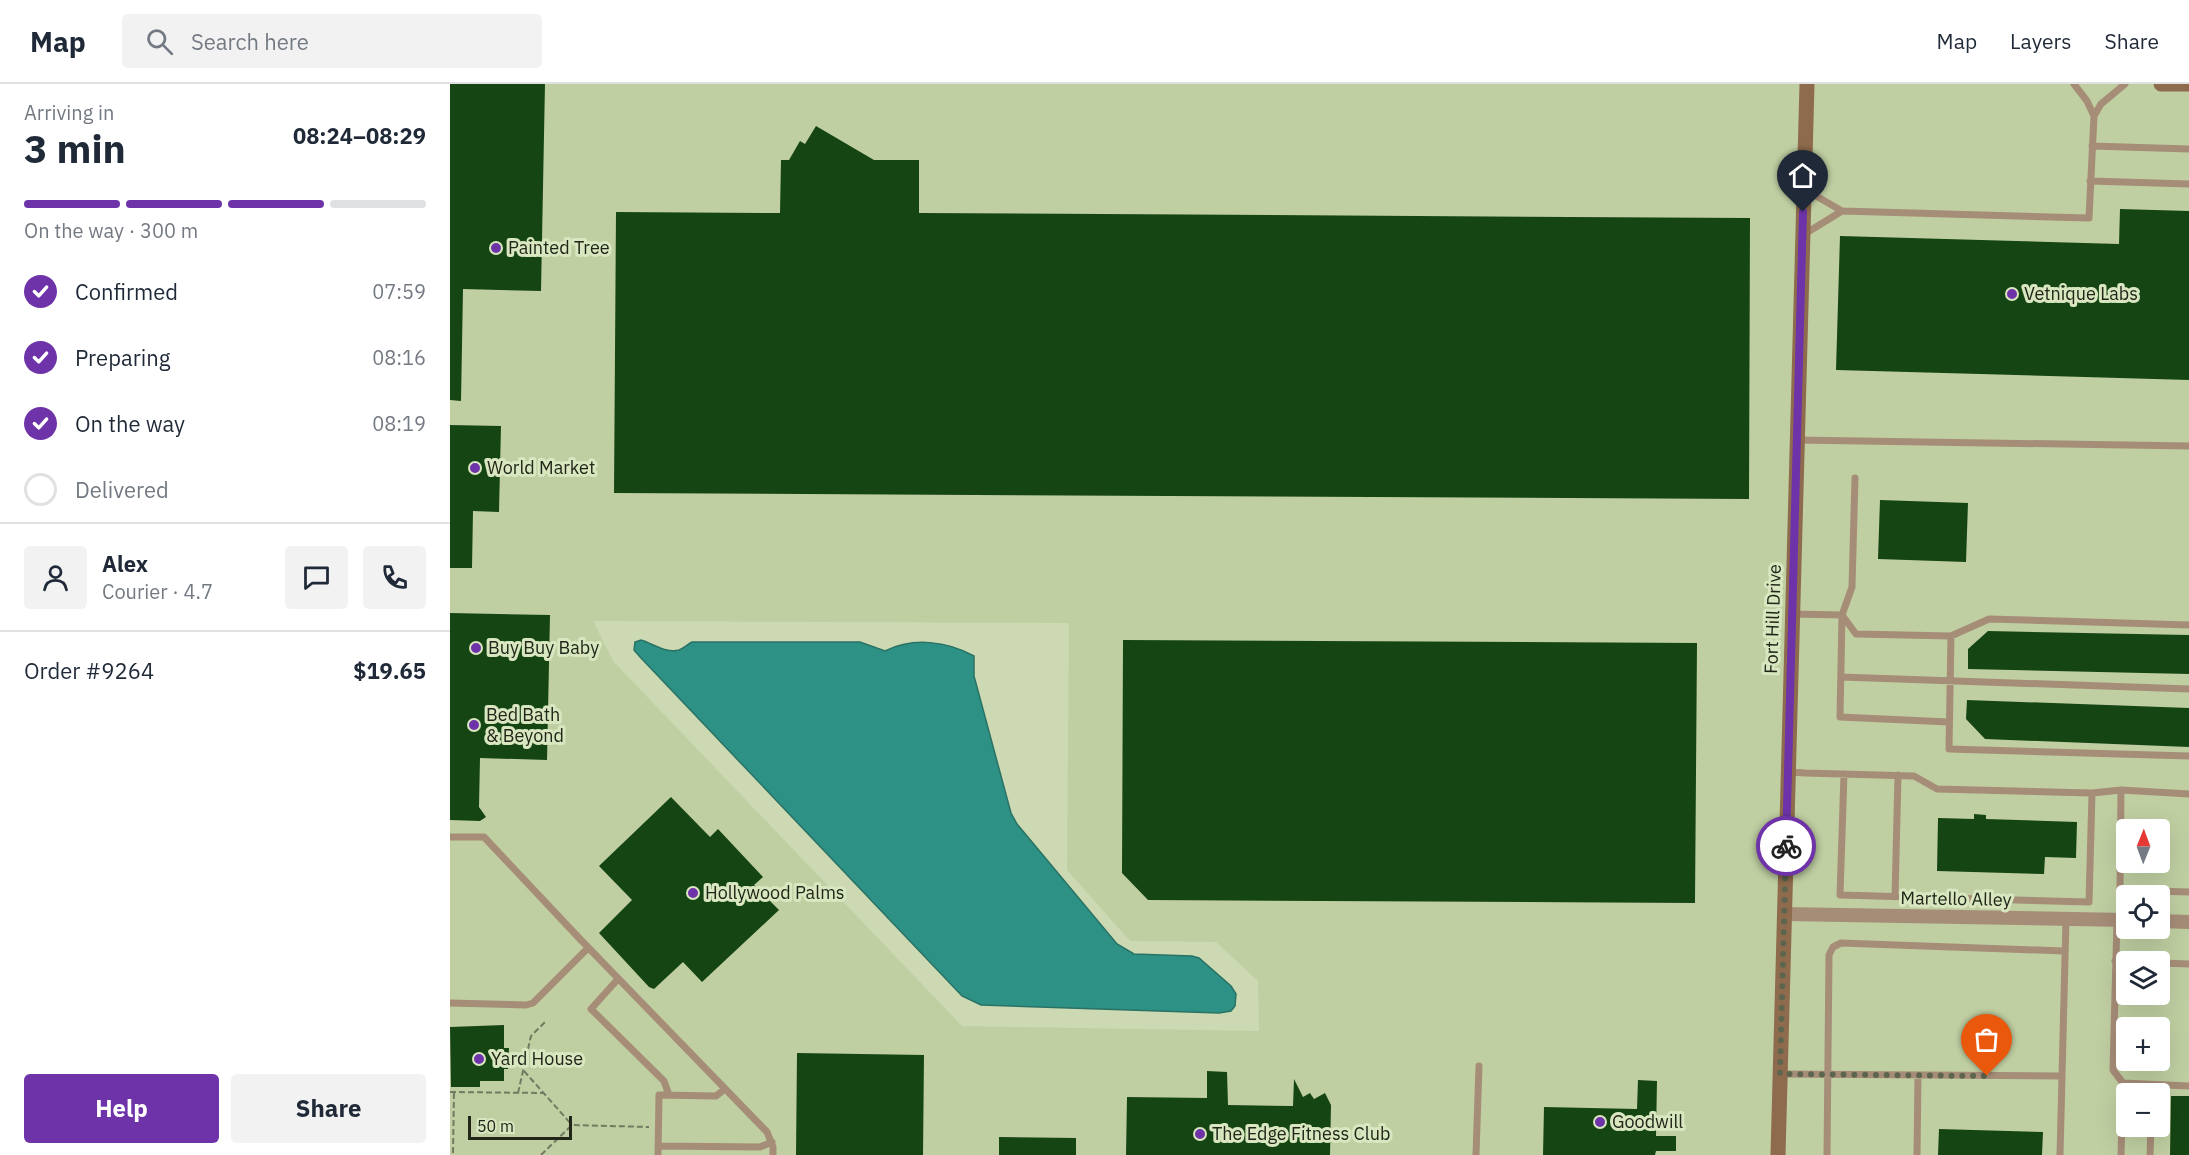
<!DOCTYPE html>
<meta charset="utf-8">
<style>
body{margin:0;font-family:"IBM Plex Sans",sans-serif;background:#f2f2f3;color:#1f2937;height:100vh;display:flex;flex-direction:column;font-size:22px;white-space:nowrap}
*{box-sizing:border-box;margin:0}
p{font-size:20px;color:#747a83}
.icon{flex:none;width:33px;height:33px;fill:none;stroke:currentColor;stroke-width:2;stroke-linecap:round;stroke-linejoin:round}
.map{position:relative;flex:1;overflow:hidden}
.side{display:flex;flex-direction:column;background:#fff;width:450px}
.side>*{flex:none}
.needle{width:39px;rotate:1deg}
.controls{position:absolute;left:1666px;top:735px;display:grid;gap:12px}
.controls a{display:grid;place-items:center;width:54px;height:54px;border-radius:6px;background:#fff;box-shadow:0 6px 24px #0002;font-size:30px}
.scale{position:absolute;left:18px;bottom:15px;width:104px;box-sizing:border-box;padding-left:6px;border:3px solid #212618;border-top:0;font-size:16px;line-height:21px;white-space:nowrap;color:#212618;-webkit-text-stroke:4px #d9e7c0;paint-order:stroke}
.pin{position:absolute;display:grid;place-items:center;width:51px;height:51px;color:#fff;margin:-62px -26px;border-radius:50% 50% 50% 0;rotate:-45deg;box-shadow:0 0 6px #0007}
.pin .icon{rotate:45deg}
.courier{position:absolute;display:grid;place-items:center;width:60px;height:60px;margin:-30px;border:4px solid #6e33a9;border-radius:50%;background:#fff;color:#222;box-shadow:0 2px 8px #0007}
.summary em{font-style:normal;font-weight:800}
.summary div{display:flex;flex-direction:column-reverse}
.summary{display:flex;align-items:center;justify-content:space-between;height:102px;padding:0 24px}
h1{font-size:39px;font-weight:800;line-height:45px}
.bar{display:grid;grid-template-columns:repeat(4,1fr);gap:9px 6px;align-content:center;height:72px;padding:0 24px}
.bar i{height:8px;border-radius:4px;background:#e0e1e3}
.bar .selected{background:#6e33a9}
.bar p{grid-column:span 4}
.line{display:flex;align-items:center;gap:15px;padding:0 24px;border-top:2px solid #e0e1e3}
.line div{flex:1}
.round{display:grid;place-items:center;flex:none;width:63px;height:63px;border-radius:6px;background:#f2f2f3}
ol{padding:0 24px;list-style:none}
li{display:flex;align-items:center;gap:18px;height:66px}
li p{margin-inline-start:auto}
li .icon{padding:6px;border-radius:50%;background:#6e33a9;color:#fff;stroke-width:4}
li:last-child{color:#747a83}
li i{width:33px;height:33px;border:3px solid #e0e1e3;border-radius:50%}
.button{display:flex;gap:12px;margin-top:auto;padding:12px 24px}
.button a{flex:1;height:69px;border-radius:6px;background:#6e33a9;color:#fff;font-size:24px;font-weight:800;line-height:69px;text-align:center}
.button a+a{background:#f2f2f3;color:#1f2937}
header{display:flex;align-items:center;gap:36px;box-sizing:border-box;height:84px;padding:0 30px;background:#fff;border-bottom:2px solid #e0e1e3}
header strong{font-size:28px}
nav{display:flex;gap:33px;margin-inline-start:auto;font-size:21px}
.search{width:420px;height:54px;background:#f2f2f3;display:flex;align-items:center;gap:15px;box-sizing:border-box;padding:0 21px;border-radius:6px;color:#747a83;font-size:22px}
main{display:flex;flex:1;min-height:0}
.map>svg:first-child{display:block}
</style>
<header>
<strong>Map</strong>
<div class="search"><svg class="icon" aria-label="search" viewBox="0 0 24 24"><circle cx="10" cy="10" r="6"/><path d="M15 15l6 6"/></svg>Search here</div>
<nav><a>Map</a><a>Layers</a><a>Share</a></nav>
</header>
<main>
<section class="side">
<div class="summary"><div><h1>3 min</h1><p>Arriving in</p></div><em>08:24–08:29</em></div>
<div class="bar"><i class="selected"></i><i class="selected"></i><i class="selected"></i><i></i><p>On the way · 300 m</p></div>
<ol>
<li><svg class="icon" aria-label="check" viewBox="0 0 24 24"><path d="M5 12l5 5 9-10"/></svg>Confirmed<p>07:59</p></li>
<li><svg class="icon" aria-label="check" viewBox="0 0 24 24"><path d="M5 12l5 5 9-10"/></svg>Preparing<p>08:16</p></li>
<li><svg class="icon" aria-label="check" viewBox="0 0 24 24"><path d="M5 12l5 5 9-10"/></svg>On the way<p>08:19</p></li>
<li><i></i>Delivered</li>
</ol>
<div class="line" style="height:108px"><a class="round"><svg class="icon" aria-label="person" viewBox="0 0 24 24"><circle cx="12" cy="8" r="4"/><path d="M4 21q1-7 8-7t8 7"/></svg></a><div><b>Alex</b><p>Courier · 4.7</p></div><a class="round"><svg class="icon" aria-label="chat" viewBox="0 0 24 24"><path d="M4 5h16v11H9l-5 4z"/></svg></a><a class="round"><svg class="icon" aria-label="phone" viewBox="0 0 24 24"><path d="M5 4h4l2 5-3 2q2 4 5 5l2-3 5 2v4C11 20 4 13 5 4z"/></svg></a></div>
<div class="line" style="height:78px"><div>Order #9264</div><b>$19.65</b></div>
<div class="button"><a>Help</a><a>Share</a></div>
</section>
<div class="map">
<svg width="1739" height="1071" viewBox="0 0 1739 1071">
<rect width="100%" height="100%" fill="#cdd9b3"/>
<path fill="#c0cfa2" fill-rule="evenodd" d="M0,0h1739v1071h-1739zM143,537l476,2 -2,247 63,71 86,1 42,39 1,50 -297,-5 -349,-365zM1677,746h33v32h-33zM1677,812h33v32h-33zM1677,878h33v32h-33zM1677,944h33v32h-33zM1677,1010h33v32h-33z"/>
<path fill="#2d9285" stroke="#297264" stroke-width="1.5" d="M191,556c11,3 25,14 38,10 5,-2 9,-6 13,-8h168l25,9c28,-14 62,-10 89,5v20l37,137 6,11 100,120 17,10 58,2 7,2 32,28 5,8 -1,12 -4,5 -12,2 -238,-8 -19,-9 -321,-338 -7,-8 1,-8z"/>
<path fill="#164514" d="M0,0h95l-4,207 -78,-2 -2,112 -11,-1z
M366,42l58,34h45v53l831,5 -1,281 -1135,-6 2,-281 164,1 1,-53h8l11,-19 5,3z
M1670,125l69,2v169l-353,-10 4,-134 279,8z
M0,341l51,1 -2,86 -26,-1 -1,57h-22z
M1430,416l88,3 -2,59 -88,-3z
M0,529l100,2 -3,145 -67,-2 -1,49 7,10 -6,4 -30,-1z
M1538,547l201,4v39l-221,-5v-20z
M673,556l574,3 -2,260 -547,-3 -26,-27z
M1517,616l222,8v39l-204,-8 -19,-20z
M221,713l39,40 8,-8 45,48 -9,8 25,25 -77,72 -19,-20 -29,27 -5,-2 -50,-54 33,-33 -33,-34z
M1524,730l12,1v4l91,3 -1,36 -31,-1 -1,17 -107,-3 1,-53 36,1z
M54,941v23h5l-1,21h-4v12h-24v6h-29l-1,-60z
M347,969l127,2 -1,100h-127z
M757,987l20,1 1,33 65,1 1,-27 9,18 7,-4 4,6 11,-6 6,12 -1,50h-204l1,-58 80,1z
M1188,996l19,1 -1,55h20v15h-20l-1,4h-112l1,-48 93,2z
M1721,1012h18v59h-19z
M1489,1045l104,3 -1,23h-104z
M549,1053l77,1v17h-77z"/>
<g fill="none" stroke-linecap="round" stroke-linejoin="round">
<path stroke="#727a61" stroke-width="2" stroke-dasharray="6 3" stroke-linecap="butt" d="M74,987l48,54
M0,1008l94,1
M68,1009l13,-57 14,-14
M3,1069l1,-61
M91,1071l31,-30 77,2"/>
<path stroke="#a68d78" stroke-width="7" d="M1624,0l13,17 7,15
M1642,62l97,3
M1640,97l99,3
M1354,105l38,22 247,7 5,-102 7,-12 24,-20
M1353,151l39,-24
M1347,356l392,6
M1405,394l-3,109 -10,28 -2,102 109,5
M1342,530l50,1 14,19 95,2 38,-17 200,6
M1501,552l-2,113 240,7
M1391,593l348,12
M1339,688l16,1 109,3 23,13 155,4 -3,109 -249,-7 4,-121
M1671,706l-1,100 69,2
M1642,709l29,-3 68,4
M0,753h34l95,101 188,194 6,15v8
M1445,813l3,-122
M1667,836l-4,150 10,13
M1665,877l15,1
M1710,879l29,1
M168,895l-27,30 73,72 5,14
M0,919l76,2 7,-2 55,-55
M1330,990l282,2
M208,1062l102,1 12,-5
M208,1071l1,-60 57,1 9,-7
M1026,1071l3,-89
M1377,1071l2,-200 4,-8 8,-4 223,8
M1467,1071l1,-80
M1610,1071l6,-236
M1671,1071l2,-72 66,3
M1700,1071l1,-29"/>
<path stroke="#a68d78" stroke-width="14" d="M1334,830l343,6
M1710,837l29,1"/>
<path stroke="#8e6b4c" stroke-width="15" d="M1711,0h28
M1328,1071l29,-1071"/>
</g>
<g fill="none" stroke-linecap="round" stroke-linejoin="round">
<path stroke="#5d654e" stroke-width="6" stroke-dasharray="0 10.8" d="M1336,762l-6,228 207,2"/>
<path stroke="#6e33a9" stroke-width="8" d="M1336,762l17,-634"/>
</g>
<g fill="#6e33a9" stroke="#d9e7c0" stroke-width="2">
<circle cx="46" cy="164" r="6"/>
<circle cx="1562" cy="210" r="6"/>
<circle cx="25" cy="384" r="6"/>
<circle cx="26" cy="564" r="6"/>
<circle cx="24" cy="641" r="6"/>
<circle cx="243" cy="809" r="6"/>
<circle cx="29" cy="975" r="6"/>
<circle cx="1150" cy="1038" r="6"/>
<circle cx="750" cy="1050" r="6"/>
</g>
<g text-anchor="middle" stroke-width="6" stroke-linejoin="round" paint-order="stroke">
<g font-size="18" fill="#212618" stroke="#d9e7c0" text-anchor="start">
<text x="58" y="170">Painted Tree</text>
<text x="1574" y="216">Vetnique Labs</text>
<text x="37" y="390">World Market</text>
<text x="38" y="570">Buy Buy Baby</text>
<text x="36" y="637">Bed Bath<tspan x="36" dy="21">&amp; Beyond</tspan></text>
<text x="255" y="815">Hollywood Palms</text>
<text x="41" y="981">Yard House</text>
<text x="1162" y="1044">Goodwill</text>
<text x="762" y="1056">The Edge Fitness Club</text>
</g>
<g font-size="18" fill="#212618" stroke="#d9e7c0">
<text transform="translate(1323 535) rotate(-88)" y="6">Fort Hill Drive</text>
<text transform="translate(1506 815) rotate(1)" y="6">Martello Alley</text>
</g>
</g>
</svg>
<div class="controls">
<a><svg class="needle" viewBox="-14 -14 28 28"><path d="M0-13l5 13h-10z" fill="#e53935"/><path d="M0 13l5-13h-10z" fill="#747a83"/></svg></a>
<a><svg class="icon" aria-label="locate" viewBox="0 0 24 24"><circle cx="12" cy="12" r="6"/><path d="M12 2v4M12 18v4M2 12h4M18 12h4"/></svg></a>
<a><svg class="icon" aria-label="layers" viewBox="0 0 24 24"><path d="M12 4l9 5-9 5-9-5zM3 14l9 5 9-5"/></svg></a>
<a>+</a>
<a>−</a>
</div>
<div class="scale">50 m</div>
<div class="pin" style="left:1537px;top:992px;background:#ea580c"><svg class="icon" aria-label="bag" viewBox="0 0 24 24"><path d="M5 8h14l-1 12H6zM9 8a3 3 0 0 1 6 0"/></svg></div>
<div class="pin" style="left:1353px;top:128px;background:#1f2937"><svg class="icon" aria-label="home" viewBox="0 0 24 24"><path d="M3 11l9-7 9 7M6 9v11h12V9"/></svg></div>
<div class="courier" style="left:1336px;top:762px"><svg class="icon" aria-label="bike" viewBox="0 0 24 24"><circle cx="6" cy="16" r="4"/><circle cx="18" cy="16" r="4"/><path d="M6 16l4-8h5l3 8M10 8l3 8H6M13 5h3"/></svg></div>
</div>
</main>
